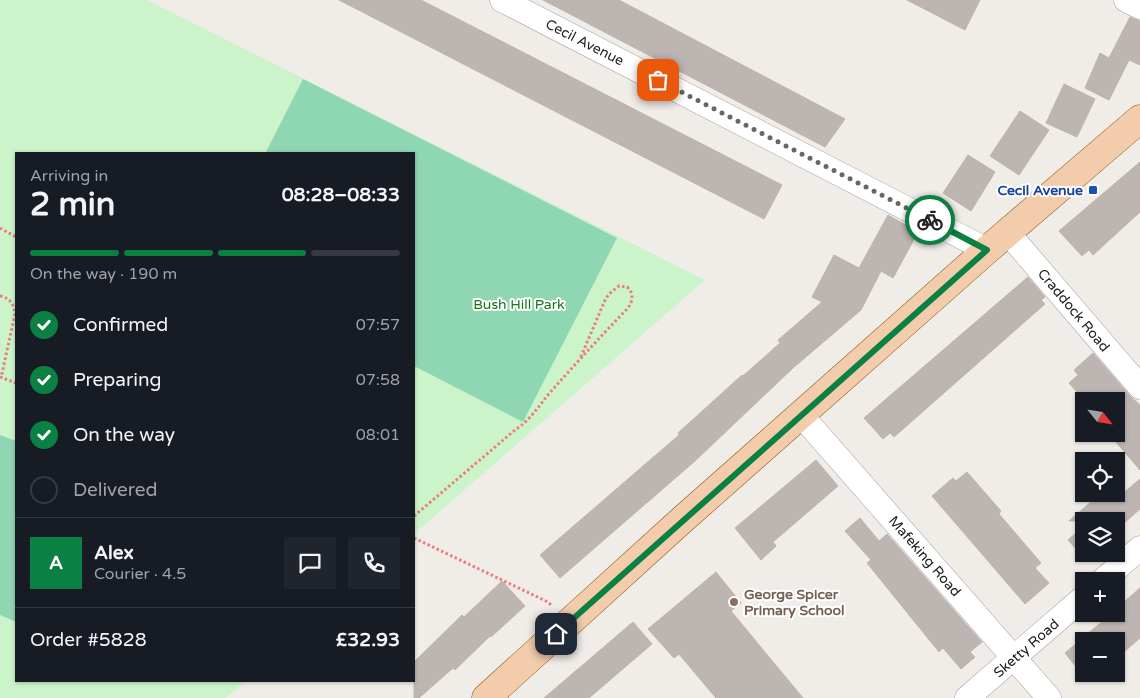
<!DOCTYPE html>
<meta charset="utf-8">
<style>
body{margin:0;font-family:"Varela Round",sans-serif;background:#20242c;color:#f1f3f6;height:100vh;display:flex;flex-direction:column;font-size:19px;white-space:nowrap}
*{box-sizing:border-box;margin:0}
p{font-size:16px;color:#9ea1a6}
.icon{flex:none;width:28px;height:28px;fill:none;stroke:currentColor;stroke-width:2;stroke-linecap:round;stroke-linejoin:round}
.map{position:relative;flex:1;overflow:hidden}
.panel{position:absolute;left:15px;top:152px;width:400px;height:530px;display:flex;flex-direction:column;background:#171b24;border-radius:0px;box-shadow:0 1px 4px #0004}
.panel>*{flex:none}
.needle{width:32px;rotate:120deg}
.fabs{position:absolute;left:1075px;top:392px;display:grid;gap:10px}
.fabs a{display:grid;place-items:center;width:50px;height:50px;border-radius:0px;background:#171b24;box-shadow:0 1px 4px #0004;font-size:25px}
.pin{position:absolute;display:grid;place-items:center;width:42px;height:42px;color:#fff;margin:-21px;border-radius:10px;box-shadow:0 2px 8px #0006}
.courier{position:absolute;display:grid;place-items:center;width:50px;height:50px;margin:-25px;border:4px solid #0b8043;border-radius:50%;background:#fff;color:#222;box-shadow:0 1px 6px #0007}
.headline em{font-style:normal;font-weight:700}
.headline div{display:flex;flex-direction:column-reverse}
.headline{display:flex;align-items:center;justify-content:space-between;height:85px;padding:0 15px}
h1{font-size:32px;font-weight:700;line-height:38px}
.bar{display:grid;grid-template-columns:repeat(4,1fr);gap:8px 5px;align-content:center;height:60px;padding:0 15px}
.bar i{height:6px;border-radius:4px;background:#363941}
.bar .active{background:#0b8043}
.bar p{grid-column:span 4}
.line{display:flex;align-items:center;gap:12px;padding:0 15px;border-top:1px solid #363941}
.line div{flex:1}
.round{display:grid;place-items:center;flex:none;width:52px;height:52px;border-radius:0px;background:#20242c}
ol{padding:0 15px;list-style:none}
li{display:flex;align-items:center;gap:15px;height:55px}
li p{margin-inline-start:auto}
li .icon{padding:5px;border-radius:50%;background:#0b8043;color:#fff;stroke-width:4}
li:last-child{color:#9ea1a6}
li i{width:28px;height:28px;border:2px solid #363941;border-radius:50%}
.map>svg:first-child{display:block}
</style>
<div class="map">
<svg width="1140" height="698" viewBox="0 0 1140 698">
<rect width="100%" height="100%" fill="#f0ece8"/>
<path fill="#ccf4cb" d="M0,0h147l558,280 -291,254v-380h-398v527h229l-19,17h-226z"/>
<path fill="#8fd6b3" d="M303,79l314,159 -94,184 -109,-56v-212h-149z
M0,435l16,6v181l-16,-7z"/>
<path fill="#bdb5b1" stroke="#c0b3ac" d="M339,0h82l361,185 -18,34z
M543,0h76l226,119 -20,28z
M907,0h73l-15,30z
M1130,17l10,4v44l-11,-5 -20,40 -24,-12 15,-35 9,5z
M1064,84l31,15 -18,38 -31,-14z
M1020,111l29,19 -30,45 -29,-19z
M968,155l27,17 -24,39 -28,-18z
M1140,162v50l-47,43 -4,-5 -7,6 -23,-25z
M888,215l30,17 -25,46 -12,-7 -20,39 -68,58 -98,93 -135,117 -20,-23 139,-120 -1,-2 64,-58 1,1 37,-33 -2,-3 44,-38 -10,-5 22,-42 25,13z
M1028,277l17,20 -4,3 4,4 -151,133 -4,-4 -7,6 -19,-21z
M1093,353l37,43 10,9v65l-31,-36h7v-33h-31l-16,-18 9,-8 -4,-5z
M816,460l22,26 -65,56 3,4 -15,14 -26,-32z
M967,472l34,39 -2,3 42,49 -6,5 14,15 -24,21 -93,-108 21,-18 3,3z
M1140,479v30l-24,21v-9h-47l31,-27h8l6,7z
M860,518l19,23 8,-7 95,108 -12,10 5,5 -14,12 -18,-21 -4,4 -72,-89 4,-3 -26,-29z
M1084,526v28h6l-6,4 -16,-18z
M716,572l25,31 -10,8 72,87h-87l-37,-44 -5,4 -26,-29z
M502,581l23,25 -34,31 -1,-1 -35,34 -2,-2 -34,30h-5v-36l48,-47 2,2z
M1140,588v50l-24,21v-18h-32v30l-3,2 -16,-20 46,-39h5v-5z
M633,622l19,22 -63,54h-45z"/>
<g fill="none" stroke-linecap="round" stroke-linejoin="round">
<g stroke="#a1a1a1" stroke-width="25">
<path id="minor" d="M502,0l485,250
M1126,0l14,7
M1008,233l132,154
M801,415l248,283
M1102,581l38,-33
M967,698l117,-101"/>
</g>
<g stroke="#8c5611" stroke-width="29">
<path id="major" d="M486,698l197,-179 304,-269 153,-131"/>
</g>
<path stroke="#eb7e7e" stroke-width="3" stroke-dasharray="2.5 2.5" stroke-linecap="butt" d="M0,228l16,9
M0,296c10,2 14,8 15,18l-14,64
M414,367v-1
M0,377l16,6
M414,516l101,-86c17,-11 26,-28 39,-42 24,-27 49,-54 74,-80 5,-7 6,-15 -1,-21l-8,-1 -10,8 -4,6 -25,59
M414,538l134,64 4,4"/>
<use href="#minor" stroke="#fff" stroke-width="24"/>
<use href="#major" stroke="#f2ccab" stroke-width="28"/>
</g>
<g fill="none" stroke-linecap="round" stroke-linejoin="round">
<path stroke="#696766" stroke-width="5" stroke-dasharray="0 9" d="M658,80l272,140"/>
<path stroke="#0b8043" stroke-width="6" d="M556,634l431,-384 -57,-30"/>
</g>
<rect fill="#1a4fb4" stroke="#fff" stroke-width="2" x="1088" y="185" width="10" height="10" rx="2.5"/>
<circle fill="#8d6e63" stroke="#fff" stroke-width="2" cx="734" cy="602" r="5"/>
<g text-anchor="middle" stroke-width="4" stroke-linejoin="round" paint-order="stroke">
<g font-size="14" fill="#202020" stroke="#fff">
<text transform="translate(585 42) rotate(27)" y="5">Cecil Avenue</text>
<text transform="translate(1074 310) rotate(50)" y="5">Craddock Road</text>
<text transform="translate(925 556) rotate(49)" y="5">Mafeking Road</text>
<text transform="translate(1026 648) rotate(-41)" y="5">Sketty Road</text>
</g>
<g font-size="14" font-weight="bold" fill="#164399" stroke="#fff" text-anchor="end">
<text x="1083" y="195">Cecil Avenue</text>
</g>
<g font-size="14" fill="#1a7418" stroke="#fff">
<text x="519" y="309">Bush Hill Park</text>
</g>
<g font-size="14" font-weight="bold" fill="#785e54" stroke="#fff" text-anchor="start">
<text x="744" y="599">George Spicer<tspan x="744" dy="16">Primary School</tspan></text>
</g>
</g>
</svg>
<div class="fabs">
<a><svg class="needle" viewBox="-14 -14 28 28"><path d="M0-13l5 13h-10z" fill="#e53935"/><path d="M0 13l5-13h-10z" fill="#9ea1a6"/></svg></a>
<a><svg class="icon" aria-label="locate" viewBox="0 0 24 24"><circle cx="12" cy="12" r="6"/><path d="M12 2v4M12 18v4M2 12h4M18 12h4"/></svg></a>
<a><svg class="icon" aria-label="layers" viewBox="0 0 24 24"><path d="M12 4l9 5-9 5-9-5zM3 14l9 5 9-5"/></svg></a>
<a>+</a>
<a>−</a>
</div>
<div class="pin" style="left:658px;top:80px;background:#ea580c"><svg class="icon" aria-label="bag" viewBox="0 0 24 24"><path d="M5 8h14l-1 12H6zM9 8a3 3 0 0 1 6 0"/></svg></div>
<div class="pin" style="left:556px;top:634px;background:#1f2937"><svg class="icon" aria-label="home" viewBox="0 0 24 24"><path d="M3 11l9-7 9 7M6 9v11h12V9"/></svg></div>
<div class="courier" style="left:930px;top:220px"><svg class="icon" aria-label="bike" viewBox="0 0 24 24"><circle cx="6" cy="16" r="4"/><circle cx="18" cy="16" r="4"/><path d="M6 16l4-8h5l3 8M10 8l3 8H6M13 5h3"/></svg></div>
<section class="panel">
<div class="headline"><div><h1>2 min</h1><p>Arriving in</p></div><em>08:28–08:33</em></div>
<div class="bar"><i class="active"></i><i class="active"></i><i class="active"></i><i></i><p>On the way · 190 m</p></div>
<ol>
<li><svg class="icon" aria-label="check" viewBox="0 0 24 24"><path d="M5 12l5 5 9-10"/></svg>Confirmed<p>07:57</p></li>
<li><svg class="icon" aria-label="check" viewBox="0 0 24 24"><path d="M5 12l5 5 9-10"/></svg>Preparing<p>07:58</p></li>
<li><svg class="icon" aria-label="check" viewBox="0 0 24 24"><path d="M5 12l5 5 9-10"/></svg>On the way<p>08:01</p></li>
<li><i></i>Delivered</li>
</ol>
<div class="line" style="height:90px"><b class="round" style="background:#0b8043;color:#fff">A</b><div><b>Alex</b><p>Courier · 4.5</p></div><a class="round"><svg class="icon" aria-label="chat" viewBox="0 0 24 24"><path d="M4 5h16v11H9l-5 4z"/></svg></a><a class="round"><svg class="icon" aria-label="phone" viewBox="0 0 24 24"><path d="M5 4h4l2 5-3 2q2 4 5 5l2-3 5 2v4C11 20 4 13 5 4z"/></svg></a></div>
<div class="line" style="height:65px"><div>Order #5828</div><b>£32.93</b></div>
</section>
</div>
